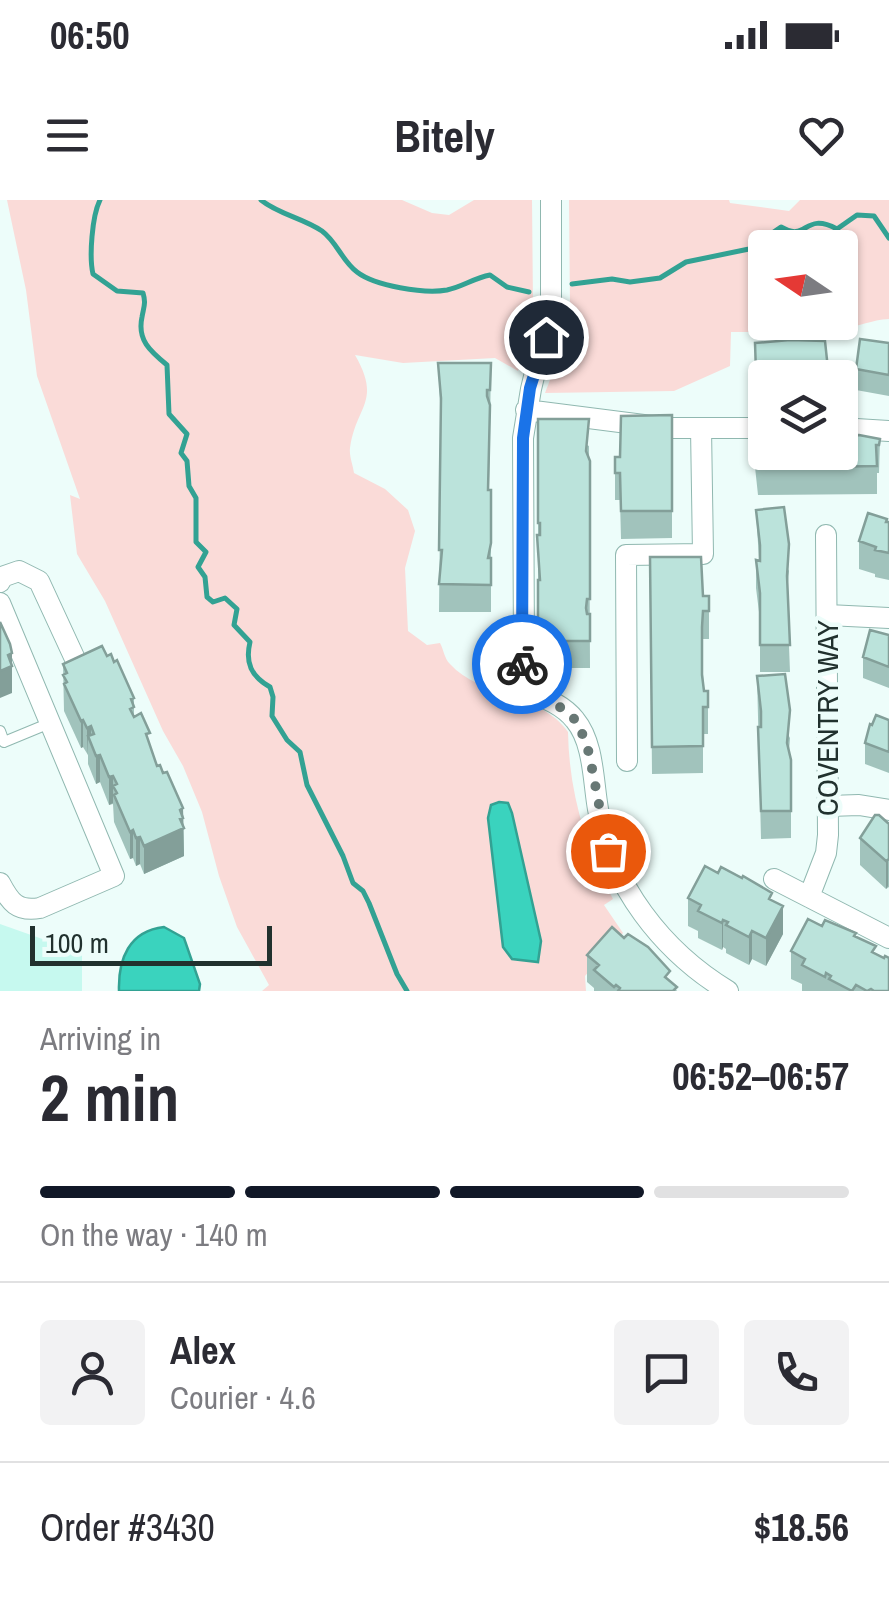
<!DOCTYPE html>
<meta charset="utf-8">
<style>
body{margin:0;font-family:"Archivo Narrow",sans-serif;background:#f2f2f3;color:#2b2b33;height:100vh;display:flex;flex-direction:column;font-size:38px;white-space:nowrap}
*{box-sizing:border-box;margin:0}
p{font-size:32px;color:#7c7c81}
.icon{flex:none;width:55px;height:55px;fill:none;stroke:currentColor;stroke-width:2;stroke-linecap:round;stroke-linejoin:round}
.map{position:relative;height:791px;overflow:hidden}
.details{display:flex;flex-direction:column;background:#fff;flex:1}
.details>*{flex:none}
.needle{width:65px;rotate:283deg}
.buttons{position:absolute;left:748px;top:30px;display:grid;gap:20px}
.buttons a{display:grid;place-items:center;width:110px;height:110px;border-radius:10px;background:#fff;box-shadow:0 2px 8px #0004;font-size:50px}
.scale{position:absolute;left:30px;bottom:25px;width:242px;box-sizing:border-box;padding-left:10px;border:5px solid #21312e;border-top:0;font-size:28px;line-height:35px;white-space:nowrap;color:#21312e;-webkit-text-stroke:8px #edfdfa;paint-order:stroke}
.pin{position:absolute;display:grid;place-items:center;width:85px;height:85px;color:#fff;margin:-42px;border:5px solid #fff;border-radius:50%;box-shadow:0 2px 10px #0007}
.courier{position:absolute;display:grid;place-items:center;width:100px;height:100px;margin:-50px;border:8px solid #1a73e8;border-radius:50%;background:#fff;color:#222;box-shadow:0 2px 12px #0007}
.overview em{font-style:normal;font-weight:700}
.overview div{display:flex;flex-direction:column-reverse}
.overview{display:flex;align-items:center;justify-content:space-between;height:170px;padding:0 40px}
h1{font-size:65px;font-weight:700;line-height:75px}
.bar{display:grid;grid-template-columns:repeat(4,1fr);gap:15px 10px;align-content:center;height:120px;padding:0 40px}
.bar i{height:12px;border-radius:8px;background:#e1e1e2}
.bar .current{background:#111827}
.bar p{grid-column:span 4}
.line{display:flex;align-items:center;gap:25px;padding:0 40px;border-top:2px solid #e1e1e2}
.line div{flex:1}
.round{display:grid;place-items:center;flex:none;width:105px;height:105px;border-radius:10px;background:#f2f2f3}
.status{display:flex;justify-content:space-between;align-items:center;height:70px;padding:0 50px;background:#fff;direction:ltr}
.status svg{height:28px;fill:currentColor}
header{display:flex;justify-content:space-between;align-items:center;height:130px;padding:0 40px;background:#fff;font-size:45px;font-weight:700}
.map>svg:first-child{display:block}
</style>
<div class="status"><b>06:50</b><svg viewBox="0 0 49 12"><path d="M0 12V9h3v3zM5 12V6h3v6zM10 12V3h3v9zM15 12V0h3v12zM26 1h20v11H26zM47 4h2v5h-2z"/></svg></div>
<header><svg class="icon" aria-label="menu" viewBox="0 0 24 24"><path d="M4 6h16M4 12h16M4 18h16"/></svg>Bitely<svg class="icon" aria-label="heart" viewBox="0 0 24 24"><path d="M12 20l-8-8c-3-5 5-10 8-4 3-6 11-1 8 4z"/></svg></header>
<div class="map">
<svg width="889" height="791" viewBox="0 0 889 791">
<rect width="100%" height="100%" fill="#edfdfa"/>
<path fill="#c6f9ef" d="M0,724l82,29v38h-82z"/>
<path fill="#fadbd8" d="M7,0h395l30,13 17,2 25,-15h58l1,105 -15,66 -23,-13 -92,5 -48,-8c27,47 1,50 -5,93 -1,8 3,17 4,25l31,16 23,21 7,21 -10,37 3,63 19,14 13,-2c4,7 4,15 10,21 31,34 91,29 118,68 1,59 17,115 45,167l-9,6 19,28 -38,43 1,15h-324l7,-6 -32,-58 -18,-51 -17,-64 -19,-46 -20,-35 -58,-130 -28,-47 -7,-59 10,4 -43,-123 -11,-86z
M569,0h160l1,3 59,8 11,-11h89v119c-25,1 -37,15 -66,4l17,-1v-74h-75v74l54,1 -35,13 -12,-11 -24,7h-17l-1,34 -56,25 -129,2 13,-34 12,-53z"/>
<path fill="#3ad3be" stroke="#32a293" stroke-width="2.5" d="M499,602l9,1 4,10 29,128 -3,21 -26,-3 -9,-12 -15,-129 3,-13z
M164,727l20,11 16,46 -1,7h-80c-1,-32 10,-60 45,-64z"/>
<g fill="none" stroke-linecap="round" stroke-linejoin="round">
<path stroke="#32a293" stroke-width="5" d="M100,0c-8,16 -11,57 -7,74l24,17 26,2c3,10 1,13 -1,24 -5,23 8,34 25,48l2,49 18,20 -6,19 6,8 2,25 7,12v44l10,10 -8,15 7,10 2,20 6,5 12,-4 12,11 -3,16 16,17c-5,21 1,34 20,45l3,10 -1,19 15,24 13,12 7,33 36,71 10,27 10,8 6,12 28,71 10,17
M261,0c17,14 42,18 61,31 15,11 20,30 35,41 18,14 67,22 90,18 15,-3 27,-12 43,-15l17,12 22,5
M572,84l40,-5 18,3 30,-4 26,-16 63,-13 32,-22c27,16 22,-16 56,2l20,-14 17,1 15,22"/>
<g stroke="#90b8b0" stroke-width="12">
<path id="lane" d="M0,531l4,11 46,-19"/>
</g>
<g stroke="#90b8b0" stroke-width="22">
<path id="street" d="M551,0v106l-20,83 -8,49 1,214 -8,34c20,9 45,16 59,34 19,23 18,61 23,89 13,76 64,142 130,182
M526,210l141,18h98
M840,228l49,3
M0,382l2,-5 17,-6 20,10 43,93
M0,403l114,273 -74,32c-23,4 -30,-6 -40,-25
M828,415l61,3
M627,561l-1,-206 77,-1 -2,-126
M829,606l30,-1 30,5
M774,679l115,59
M809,697l17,-44 2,-18 -2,-300"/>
</g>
<use href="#lane" stroke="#fff" stroke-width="10"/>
<use href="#street" stroke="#fff" stroke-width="20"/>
</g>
<path fill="#a1c3bc" d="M755,143l73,26v9h-63v16h-9z
M889,143v53l-33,-6v-21z
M438,163h53l-2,127h2v122h-52l2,-191z
M672,215v123l-51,1 -1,-39h-5v-27l5,-16z
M538,219l51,27 1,222h-52z
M755,239h125l-1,34h-2v21l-119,1 -3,-28z
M756,310l33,61 -2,22 3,79h-30v-52l-4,-32v-28h3z
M887,322h2v58l-14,-3v-3l-16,-5v-28z
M650,357l53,39h6v43h-6l-1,16 2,36h4v43h-5v39l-51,1z
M889,435v53l-26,-10v-21z
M107,456l27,42v18l16,29 7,21 26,42 1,48 -40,18 -4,-10 -4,2 -3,-8 -3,1 -16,-37 -1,-18 -4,1 -9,-23 -4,2 -8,-20v-9l-5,-8 -2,1 -17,-37 -1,-47z
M757,476l33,62 -1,13 2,9v78l-30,1z
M889,520v53l-24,-9v-21l7,-18z
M889,624v63l-3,2 -26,-24v-27z
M718,673l54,28 11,33 -17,32 -14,-7 -3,6 -23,-12v-4l-3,-2 -1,3 -24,-12v-7l-10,-5v-28z
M822,726l34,10 20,18 13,37h-87v-7l-11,-5v-28z
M587,755l83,26 7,10h-83v-3l-7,-6z"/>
<path fill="#839f99" d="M12,453v40l-12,5v-27l8,-16z
M83,520v27l-2,1v-27z
M91,526v18l-3,-8 -1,20v-28z
M100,555v27l-4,2v-28z
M113,576v27l-4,2v-28z
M183,608l1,48 -40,18v-28z
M133,630v28l-3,1v-27z
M140,637v27l-4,2v-28z
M888,659v27l-2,3v-28z
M783,706v28l-17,32v-28z
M723,720v27l-1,3v-27z
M752,731v28l-3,6v-28z"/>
<path fill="#bbe3db" stroke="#839f99" stroke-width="2.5" d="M860,139l29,4v32l-33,-6z
M790,140l35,1 3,28 -72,4 -1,-30z
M438,163h53l-1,27h-3v6l3,9 -2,85h3v53l-3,15h3v27l-52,-1 3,-34h-3l2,-152z
M672,215v96h-51l-1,-38h-5v-16h5l1,-41z
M538,219h51l-3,32 4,10v138h-3l-1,9 1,6h3v27h-52v-61h2l-3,-45h3v-12h-2z
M859,235l21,4 -1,6h-3l1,21 -119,2 -3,-29h10v13h75v-16z
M784,307l5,37 -2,32 3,69h-30v-52l-4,-33 4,1v-16l-4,-35z
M868,313l19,6 -1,3h3v31l-14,-3 1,-3 -17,-6z
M650,357h51l2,39h6v15h-6l-1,16v48l2,16h4v16h-5v39l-51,1z
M0,422l10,22 2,9 -4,2 4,11 -12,5z
M870,430l19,5v32l-26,-10z
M102,446l5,10 4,-2 3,8 3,-2 17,38 -3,1 3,8 -4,2 4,8 7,-4 9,20 -4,1 11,32 3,-1 3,8 4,-1 16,36 -3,2 3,8 -3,1 4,9 -40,18 -4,-9 -4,1 -3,-8 -3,2 -16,-37 3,-2 -4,-7 4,-2 -4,-8 -4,1 -9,-22 -4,1 -8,-20 6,-2 -3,-8 -4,2 -4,-8 -2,1 -17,-37 3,-2 -4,-7 4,-2 -4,-9z
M785,474l5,36 -3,33 4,17v51h-30l-3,-84h3v-16l-4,-35z
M876,515l13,5v32l-24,-9 5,-19 2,1z
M875,615h4l10,9v35l-3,2 -26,-23z
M705,666l13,7 3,-6 21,11 1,-2 29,17 -3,6 14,7 -17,32 -14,-7 -3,6 -23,-12 2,-3 -5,-2 -1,3 -24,-12 3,-6 -13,-7z
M808,719l14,7 3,-6 31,13 -2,3 22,10 -4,6 12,6 1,-2 4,2v33h-15l-3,-2 -4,2 -11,-6 -4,6 -23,-12 2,-3 -5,-3 -1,4 -23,-12 3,-6 -14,-8z
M612,727l12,11 4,-4 20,13 22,24 -5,6 12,10 -4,4h-55l2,-3 -4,-3 -2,2 -20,-17 5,-5 -12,-10z"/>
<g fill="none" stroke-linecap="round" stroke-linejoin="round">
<path stroke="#687875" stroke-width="10" stroke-dasharray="0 18" d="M522,464l-6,22 39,17 23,19 11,31 19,98"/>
<path stroke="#1a73e8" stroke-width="12" d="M522,464l1,-226 7,-50 16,-51"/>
</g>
<g text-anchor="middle" stroke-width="9" stroke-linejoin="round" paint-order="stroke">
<g font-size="30" fill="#21312e" stroke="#edfdfa">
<text transform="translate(828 518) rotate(-90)" y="10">COVENTRY WAY</text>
</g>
</g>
</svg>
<div class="buttons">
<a><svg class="needle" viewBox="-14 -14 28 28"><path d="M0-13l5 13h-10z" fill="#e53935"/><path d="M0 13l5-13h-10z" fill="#7c7c81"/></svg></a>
<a><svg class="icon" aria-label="layers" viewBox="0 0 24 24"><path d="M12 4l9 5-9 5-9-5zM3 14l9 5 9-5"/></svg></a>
</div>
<div class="scale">100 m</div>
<div class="pin" style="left:608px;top:651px;background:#ea580c"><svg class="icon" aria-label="bag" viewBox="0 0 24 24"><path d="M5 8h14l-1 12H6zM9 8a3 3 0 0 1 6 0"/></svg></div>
<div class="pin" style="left:546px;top:137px;background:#1f2937"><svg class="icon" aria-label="home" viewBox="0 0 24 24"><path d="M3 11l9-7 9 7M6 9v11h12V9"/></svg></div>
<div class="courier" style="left:522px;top:464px"><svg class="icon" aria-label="bike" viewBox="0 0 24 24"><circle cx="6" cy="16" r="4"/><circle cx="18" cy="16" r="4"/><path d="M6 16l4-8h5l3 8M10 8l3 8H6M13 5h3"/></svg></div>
</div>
<section class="details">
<div class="overview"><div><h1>2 min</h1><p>Arriving in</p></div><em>06:52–06:57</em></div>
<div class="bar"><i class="current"></i><i class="current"></i><i class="current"></i><i></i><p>On the way · 140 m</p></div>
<div class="line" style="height:180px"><a class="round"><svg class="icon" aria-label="person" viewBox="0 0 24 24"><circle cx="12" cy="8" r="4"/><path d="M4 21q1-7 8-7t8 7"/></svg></a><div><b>Alex</b><p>Courier · 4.6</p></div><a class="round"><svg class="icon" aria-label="chat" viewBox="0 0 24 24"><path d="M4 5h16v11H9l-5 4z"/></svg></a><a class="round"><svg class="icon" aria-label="phone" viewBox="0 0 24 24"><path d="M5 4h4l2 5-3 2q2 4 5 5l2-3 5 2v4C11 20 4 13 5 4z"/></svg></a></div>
<div class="line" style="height:130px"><div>Order #3430</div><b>$18.56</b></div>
</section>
